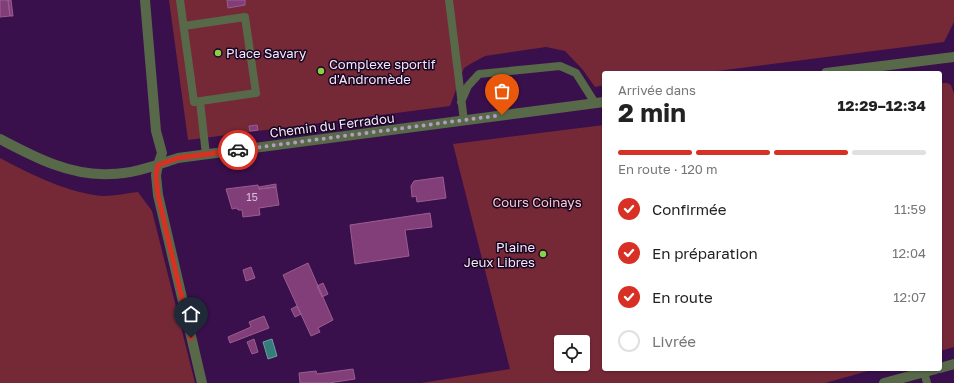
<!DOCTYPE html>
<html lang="fr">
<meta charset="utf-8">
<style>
body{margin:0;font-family:"Golos Text",sans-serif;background:#f6f6f6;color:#222;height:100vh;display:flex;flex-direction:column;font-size:15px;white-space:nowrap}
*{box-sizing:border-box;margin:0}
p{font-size:13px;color:#767676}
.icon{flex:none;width:22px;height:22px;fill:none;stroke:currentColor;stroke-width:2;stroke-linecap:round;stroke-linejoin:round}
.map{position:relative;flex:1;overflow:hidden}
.side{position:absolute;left:602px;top:71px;width:340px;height:300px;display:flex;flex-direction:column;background:#fff;border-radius:4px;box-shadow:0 1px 3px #0004}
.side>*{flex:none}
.tools{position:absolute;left:554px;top:335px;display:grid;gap:8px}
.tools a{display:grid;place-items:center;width:36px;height:36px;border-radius:4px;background:#fff;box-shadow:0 1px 3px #0004;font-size:20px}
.pin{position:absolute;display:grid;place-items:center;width:34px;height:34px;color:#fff;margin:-41px -17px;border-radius:50% 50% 50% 0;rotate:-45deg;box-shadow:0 0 4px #0007}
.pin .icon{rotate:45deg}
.courier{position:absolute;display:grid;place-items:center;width:40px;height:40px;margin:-20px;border:3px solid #d93025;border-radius:50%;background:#fff;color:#222;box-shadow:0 1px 5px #0007}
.head em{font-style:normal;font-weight:700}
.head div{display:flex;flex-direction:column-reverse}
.head{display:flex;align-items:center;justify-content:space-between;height:68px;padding:0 16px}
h1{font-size:26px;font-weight:700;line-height:30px}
.bar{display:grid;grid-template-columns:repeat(4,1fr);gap:6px 4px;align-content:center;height:48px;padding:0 16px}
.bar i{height:5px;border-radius:3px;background:#e0e0e0}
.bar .on{background:#d93025}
.bar p{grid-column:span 4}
ol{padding:0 16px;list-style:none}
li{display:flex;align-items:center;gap:12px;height:44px}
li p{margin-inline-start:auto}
li .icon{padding:4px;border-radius:50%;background:#d93025;color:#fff;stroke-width:4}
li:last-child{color:#767676}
li i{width:22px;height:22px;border:2px solid #e0e0e0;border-radius:50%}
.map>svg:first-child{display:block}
</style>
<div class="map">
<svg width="954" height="383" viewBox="0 0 954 383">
<rect width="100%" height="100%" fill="#39104c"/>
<path fill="#752937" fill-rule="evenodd" d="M169,0h785v22l-10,20 -242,31h-98v12l-9,2 -12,-17 -18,-19 -19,-4 -61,9 -13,7 -8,5 -14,38 -262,34z
M940,83h7l4,2 3,9v253l-14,4z
M604,125v244h271l-50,14h-404l89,-14 -57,-225zM561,342h22v22h-22z
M0,158c30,16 70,36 104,38 11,0 23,-3 34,-4l14,19 43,172h-195z"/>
<path fill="#347d7b" stroke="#6e9da2" d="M272,339l5,17 -9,3 -5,-17z"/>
<path fill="#813e78" stroke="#9b5d91" d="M0,0h8l2,16 -10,1z
M8,0h3l2,16h-3z
M227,0h18v5l-17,3z
M257,125l1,5 -8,1 -1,-5z
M443,177l3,21 -29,4 -1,-6 -4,1 -1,-11 3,-5z
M276,184v3l-17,2v-2z
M258,185l1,4 17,-2 3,18 -20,3 1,7 -17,2 -1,-7h-4l-1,-2 -5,1 -6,-20z
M430,213l2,14 -27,3 4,26 -54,8 -5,-39z
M308,263l25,57 -15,8 2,4 -9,4 -28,-61z
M251,267l4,11 -9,3 -3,-11z
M323,283l5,11 -6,3 -5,-11z
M297,306l4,8 -6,3 -4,-8z
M264,316l5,12 -39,15 -2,-6 23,-10 -2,-5z
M254,339l4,13 -6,2 -5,-12z
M353,369l2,10 -26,4h-29l-1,-10 17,-2 1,3z"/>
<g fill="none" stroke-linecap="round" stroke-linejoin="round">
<path stroke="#576949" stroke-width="8" d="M180,0l14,102 62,-9 -11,-76 -61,9
M449,0l15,121
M200,101l6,54
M461,102l7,-16 11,-12 81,-8 16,7 19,30
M924,372l3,11"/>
<path stroke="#576949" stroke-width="10" d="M145,0l11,131 6,22 -4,12 -2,10 2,20 44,188
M826,73l128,-16
M0,139c34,18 70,37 110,35 23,0 46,-9 68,-16l426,-56
M940,368l14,-4
M884,383l52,-14"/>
</g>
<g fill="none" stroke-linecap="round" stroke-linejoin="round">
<path stroke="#b39cbf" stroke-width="4" stroke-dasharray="0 7.2" d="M238,150l264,-35"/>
<path stroke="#d93025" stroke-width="5" d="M191,338l-33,-143 -2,-20 2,-10 20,-7 60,-8"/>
</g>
<g fill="#89cf48" stroke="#180720" stroke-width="1.5">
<circle cx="218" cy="53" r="4"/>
<circle cx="321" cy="71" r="4"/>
<circle cx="543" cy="254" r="4"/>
</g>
<g text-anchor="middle" stroke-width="3" stroke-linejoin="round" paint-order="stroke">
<g font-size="11" fill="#d8bddc">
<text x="252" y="201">15</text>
</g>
<g font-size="13" fill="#f5e7fd" stroke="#180720" text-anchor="start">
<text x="226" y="58">Place Savary</text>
<text x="329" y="69">Complexe sportif<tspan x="329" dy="15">d'Andromède</tspan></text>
<text x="535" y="252" text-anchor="end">Plaine<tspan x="535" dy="15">Jeux Libres</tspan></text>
</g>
<g font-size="13" fill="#f5e7fd" stroke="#180720">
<text transform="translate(332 125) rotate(-7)" y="5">Chemin du Ferradou</text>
</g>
<g font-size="13" fill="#fdc8cd" stroke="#180720">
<text x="537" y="207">Cours Coinays</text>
</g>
</g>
</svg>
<div class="tools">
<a><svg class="icon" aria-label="locate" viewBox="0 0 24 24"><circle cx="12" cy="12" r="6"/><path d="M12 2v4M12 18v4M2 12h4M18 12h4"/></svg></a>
</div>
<div class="pin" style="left:502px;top:115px;background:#ea580c"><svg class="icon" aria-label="bag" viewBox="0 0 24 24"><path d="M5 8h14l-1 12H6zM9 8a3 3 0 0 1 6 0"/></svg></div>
<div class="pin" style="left:191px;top:338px;background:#1f2937"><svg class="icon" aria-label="home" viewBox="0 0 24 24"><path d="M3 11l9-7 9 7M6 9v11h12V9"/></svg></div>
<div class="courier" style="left:238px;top:150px"><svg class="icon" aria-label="car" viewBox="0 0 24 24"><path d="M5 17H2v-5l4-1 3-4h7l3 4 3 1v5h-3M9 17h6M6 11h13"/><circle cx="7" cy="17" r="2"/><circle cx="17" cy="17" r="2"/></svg></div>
<section class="side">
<div class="head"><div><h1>2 min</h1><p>Arrivée dans</p></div><em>12:29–12:34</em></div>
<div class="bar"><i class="on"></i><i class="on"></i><i class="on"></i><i></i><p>En route · 120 m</p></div>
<ol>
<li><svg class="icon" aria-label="check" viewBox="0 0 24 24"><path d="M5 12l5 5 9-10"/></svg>Confirmée<p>11:59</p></li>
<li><svg class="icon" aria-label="check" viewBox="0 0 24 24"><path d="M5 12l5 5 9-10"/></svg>En préparation<p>12:04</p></li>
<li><svg class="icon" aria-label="check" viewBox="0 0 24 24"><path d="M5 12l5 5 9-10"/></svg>En route<p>12:07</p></li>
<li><i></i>Livrée</li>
</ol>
</section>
</div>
